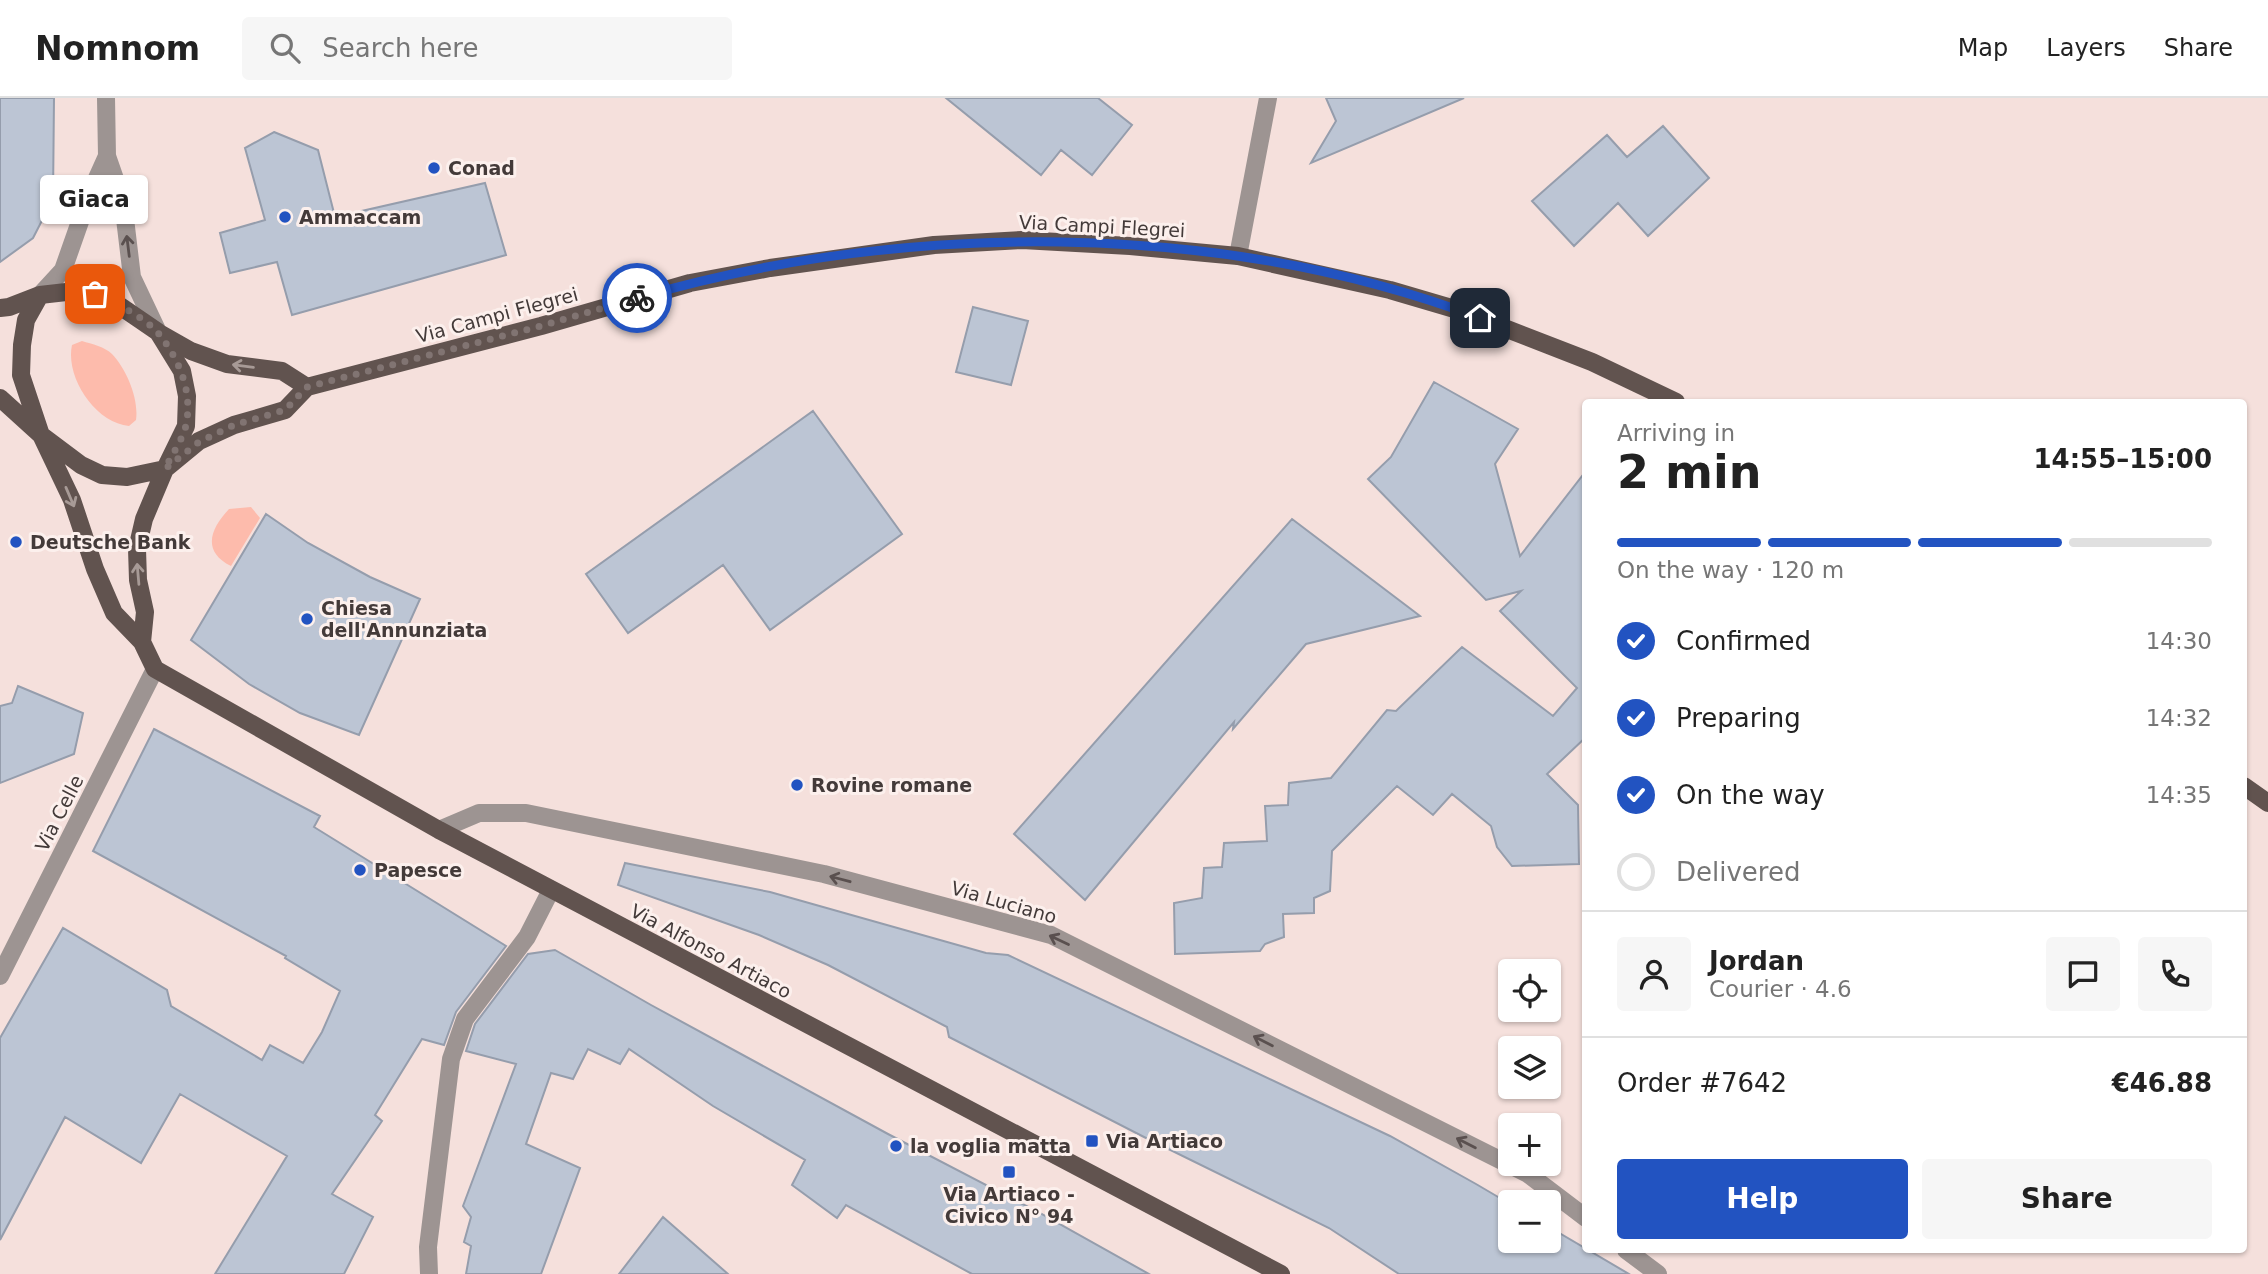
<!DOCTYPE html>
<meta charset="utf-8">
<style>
body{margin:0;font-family:"DejaVu Sans",sans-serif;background:#f6f6f6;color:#222;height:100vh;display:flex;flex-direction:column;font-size:26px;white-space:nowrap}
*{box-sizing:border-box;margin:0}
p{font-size:23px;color:#767676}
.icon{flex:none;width:38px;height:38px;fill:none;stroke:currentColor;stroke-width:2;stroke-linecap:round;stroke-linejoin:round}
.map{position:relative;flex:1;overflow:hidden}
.details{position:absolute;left:1582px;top:301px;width:665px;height:854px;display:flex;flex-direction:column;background:#fff;border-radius:7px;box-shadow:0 2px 5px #0004}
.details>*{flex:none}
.fabs{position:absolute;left:1498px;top:861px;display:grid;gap:14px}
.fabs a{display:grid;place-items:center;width:63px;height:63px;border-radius:7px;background:#fff;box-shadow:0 2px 5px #0004;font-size:35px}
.pin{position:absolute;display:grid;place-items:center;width:60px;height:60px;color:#fff;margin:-30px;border-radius:14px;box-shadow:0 4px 10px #0006}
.courier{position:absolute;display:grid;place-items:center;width:70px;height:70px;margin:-35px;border:5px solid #2253c1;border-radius:50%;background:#fff;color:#222;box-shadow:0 2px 9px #0007}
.bubble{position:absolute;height:49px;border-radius:7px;background:#fff;box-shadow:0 2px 5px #0004;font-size:23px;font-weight:600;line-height:49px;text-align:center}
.headline em{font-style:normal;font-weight:600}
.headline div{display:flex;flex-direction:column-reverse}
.headline{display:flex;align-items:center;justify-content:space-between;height:119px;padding:0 35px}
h1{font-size:46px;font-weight:600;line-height:52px}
.bar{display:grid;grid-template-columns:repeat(4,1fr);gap:10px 7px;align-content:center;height:84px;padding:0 35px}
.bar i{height:9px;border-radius:5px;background:#e0e0e0}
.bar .on{background:#2253c1}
.bar p{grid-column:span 4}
.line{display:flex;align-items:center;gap:18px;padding:0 35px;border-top:2px solid #e0e0e0}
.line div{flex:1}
.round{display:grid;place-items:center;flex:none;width:74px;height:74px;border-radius:7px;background:#f6f6f6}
ol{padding:0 35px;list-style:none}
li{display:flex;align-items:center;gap:21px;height:77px}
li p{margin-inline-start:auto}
li .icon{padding:7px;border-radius:50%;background:#2253c1;color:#fff;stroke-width:4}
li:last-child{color:#767676}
li i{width:38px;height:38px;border:4px solid #e0e0e0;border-radius:50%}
.button{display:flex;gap:14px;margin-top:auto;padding:14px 35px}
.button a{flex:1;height:80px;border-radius:7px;background:#2253c1;color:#fff;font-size:28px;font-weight:600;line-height:80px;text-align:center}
.button a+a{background:#f6f6f6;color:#222}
header{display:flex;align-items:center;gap:42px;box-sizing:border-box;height:98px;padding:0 35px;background:#fff;border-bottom:2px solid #e0e0e0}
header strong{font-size:33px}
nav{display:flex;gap:38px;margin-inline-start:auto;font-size:24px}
.search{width:490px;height:63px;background:#f6f6f6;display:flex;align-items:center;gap:18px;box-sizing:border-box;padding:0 24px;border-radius:7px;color:#767676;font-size:26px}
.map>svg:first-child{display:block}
</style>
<header>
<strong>Nomnom</strong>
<div class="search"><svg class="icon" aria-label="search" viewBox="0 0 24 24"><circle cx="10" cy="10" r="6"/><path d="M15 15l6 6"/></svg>Search here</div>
<nav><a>Map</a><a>Layers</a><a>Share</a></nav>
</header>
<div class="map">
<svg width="2268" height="1176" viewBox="0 0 2268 1176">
<rect width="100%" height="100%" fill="#f5e0dc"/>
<path fill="#fdbbac" d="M82,243c10,3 23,6 30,13 15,16 27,45 24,66l-7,6c-34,-3 -64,-49 -57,-81z
M251,409l9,11 -29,48c-30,-15 -20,-38 -2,-57z"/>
<path fill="#bcc5d4" stroke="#959dac" stroke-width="2" d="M0,0h54l-1,101 -20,39 -33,24z
M946,0h152l34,27 -40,50 -31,-25 -20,25z
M1326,0h138l-153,65 25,-42z
M1663,28l46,52 -61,58 -30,-33 -44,43 -42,-45 75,-66 20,22z
M274,34l44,18 17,67 150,-34 21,72 -214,60 -15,-53 -47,11 -10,-40 45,-13 -20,-72z
M973,209l55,14 -17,64 -55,-13z
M1434,284l84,47 -23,35 25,92 66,-85v266l-39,37 31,31 1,59 -67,2 -15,-19 -6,-21 -39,-32 -19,21 -36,-29 -65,65 -2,40 -16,7v15l-31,1 1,23 -19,7 -5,7 -85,3 -1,-51 28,-5 2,-30 18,-1 2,-24 43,-2 -2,-35 23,-1 1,-22 42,-5 56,-68 9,1 66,-64 91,69 24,-28 -77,-77 21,-20 -35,9 -118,-121 23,-22z
M813,313l89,123 -132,96 -47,-65 -95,68 -42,-59z
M266,416l42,29 62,34 50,22 -61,136 -59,-22 -51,-29 -58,-44z
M1292,421l128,97 -114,28 -73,85 1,-7 -149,178 -71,-66z
M18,588l65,27 -9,41 -74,29v-77l12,-3z
M154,631l166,87 -6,11 192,119 -50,66 -12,33 -22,-6 -47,76 7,6 -50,73 41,23 -29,57h-129l72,-118 -107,-62 -39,69 -76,-46 -65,123v-202l63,-110 104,62 4,16 91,54 8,-15 33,18 19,-31 18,-41 -55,-33 1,-2 -193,-105z
M625,765l145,29 216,61 22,2 382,181 86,48 34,20v37h39v-14l80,47h-230l-70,-46 -185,-91 -195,-100 -2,-10 -119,-62 -69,-30 -141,-50z
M555,852l96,55 237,129 150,78 111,62h-177l-126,-69 -9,13 -45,-33 13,-25 -92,-54 -84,-57 -9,15 -32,-15 -15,30 -22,-6 -25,71 54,24 -39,106h-75l5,-28 -7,-4 7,-25 -8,-11 53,-142 -50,-13 9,-27 53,-70z
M663,1119l65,57h-109z"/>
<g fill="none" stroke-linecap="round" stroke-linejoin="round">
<path stroke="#9d9492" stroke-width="18" d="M106,0l1,58 16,46 9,75 26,55
M1238,158l30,-158
M40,197l23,-25 26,-74 18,-40
M439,732l40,-17h47l298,61 227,61 477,239 58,44
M0,878l155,-307
M1626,1152l32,24
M429,1176l-1,-27 23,-188 14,-40 62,-82 24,-47"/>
<path stroke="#61534f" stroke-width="18" d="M40,197l-14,25 -4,25 -1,30 20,60 31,65 23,69 19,44 28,29 13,27 284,161 842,444
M0,210l9,-1 31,-12 35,-4 20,3 25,12 38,26 24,39 5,25 -1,30 -21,43 -21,50 -7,30 1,31 7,32 -3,30
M161,236l30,17 36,13 55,7 25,16
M0,300l41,37 40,30 21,10 25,2 38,-8 34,-28 35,-16 51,-15 22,-23 234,-61 149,-43 80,-15 164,-23 88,-5 108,6 108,10 152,34 68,20 134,52 84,40
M2244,688l24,17"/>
</g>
<defs><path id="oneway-shaft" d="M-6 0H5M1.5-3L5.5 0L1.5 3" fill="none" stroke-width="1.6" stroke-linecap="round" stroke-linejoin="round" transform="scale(1.75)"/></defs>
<g stroke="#5a504f">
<use href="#oneway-shaft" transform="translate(128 148) rotate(-97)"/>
<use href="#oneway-shaft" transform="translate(840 781) rotate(-165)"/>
<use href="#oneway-shaft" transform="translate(1059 842) rotate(-155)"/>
<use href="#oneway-shaft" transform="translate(1263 943) rotate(-153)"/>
<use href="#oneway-shaft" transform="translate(1466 1045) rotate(-153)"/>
</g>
<g stroke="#a79a96">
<use href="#oneway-shaft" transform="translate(243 268) rotate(-173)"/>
<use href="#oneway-shaft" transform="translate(70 399) rotate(67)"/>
<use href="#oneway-shaft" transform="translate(138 476) rotate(-95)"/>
</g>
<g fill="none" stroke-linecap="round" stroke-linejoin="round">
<path stroke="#817472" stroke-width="7" stroke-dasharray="0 12.6" d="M95,196c20,9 50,23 64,40 20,25 34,58 27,91 -3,14 -15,31 -21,44l34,-27 35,-17 51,-15 22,-23 234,-61 96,-28"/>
<path stroke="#2253c1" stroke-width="9" d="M637,200c267,-77 581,-79 843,20"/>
</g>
<g fill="#2253c1" stroke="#fcf0ed" stroke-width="2.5">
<circle cx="434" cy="70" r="7"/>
<circle cx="285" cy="119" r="7"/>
<circle cx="16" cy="444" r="7"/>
<circle cx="307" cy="521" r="7"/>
<circle cx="797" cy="687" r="7"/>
<circle cx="360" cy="772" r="7"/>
<rect x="1085" y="1036" width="14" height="14" rx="3.5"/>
<circle cx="896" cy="1048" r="7"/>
<rect x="1002" y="1067" width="14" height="14" rx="3.5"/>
</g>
<g text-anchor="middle" stroke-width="6" stroke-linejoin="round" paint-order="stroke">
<g font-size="19" font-weight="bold" fill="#433a39" stroke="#fcf0ed" text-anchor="start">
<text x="448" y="77">Conad</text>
<text x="299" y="126">Ammaccam</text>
<text x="30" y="451">Deutsche Bank</text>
<text x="321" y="517">Chiesa<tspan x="321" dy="22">dell'Annunziata</tspan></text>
<text x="811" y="694">Rovine romane</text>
<text x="374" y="779">Papesce</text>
<text x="1106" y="1050">Via Artiaco</text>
<text x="910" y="1055">la voglia matta</text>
<text x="1009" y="1103" text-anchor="middle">Via Artiaco -<tspan x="1009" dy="22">Civico N° 94</tspan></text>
</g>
<g font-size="19" fill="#433a39" stroke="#fcf0ed">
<text transform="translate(1102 128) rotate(3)" y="7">Via Campi Flegrei</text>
<text transform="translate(497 217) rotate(-15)" y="7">Via Campi Flegrei</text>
<text transform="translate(59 715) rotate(-63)" y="7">Via Celle</text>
<text transform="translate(1004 804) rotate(16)" y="7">Via Luciano</text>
<text transform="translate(711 853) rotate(28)" y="7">Via Alfonso Artiaco</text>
</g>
</g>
</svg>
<div class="fabs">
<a><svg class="icon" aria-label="locate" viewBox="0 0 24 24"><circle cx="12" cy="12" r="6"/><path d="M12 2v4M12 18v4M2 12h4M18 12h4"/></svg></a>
<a><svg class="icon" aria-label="layers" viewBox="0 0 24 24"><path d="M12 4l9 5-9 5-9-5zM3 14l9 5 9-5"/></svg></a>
<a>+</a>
<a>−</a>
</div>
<div class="pin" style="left:95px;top:196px;background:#ea580c"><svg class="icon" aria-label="bag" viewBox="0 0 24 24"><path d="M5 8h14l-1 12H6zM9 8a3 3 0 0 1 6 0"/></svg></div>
<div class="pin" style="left:1480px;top:220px;background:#1f2937"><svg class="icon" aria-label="home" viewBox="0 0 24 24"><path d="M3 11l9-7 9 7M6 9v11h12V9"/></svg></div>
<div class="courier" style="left:637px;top:200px"><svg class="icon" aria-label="bike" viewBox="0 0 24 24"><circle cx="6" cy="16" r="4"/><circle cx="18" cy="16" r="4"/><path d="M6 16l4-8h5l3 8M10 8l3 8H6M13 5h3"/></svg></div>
<div class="bubble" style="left:40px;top:77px;width:108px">Giaca</div>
<section class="details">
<div class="headline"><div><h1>2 min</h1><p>Arriving in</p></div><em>14:55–15:00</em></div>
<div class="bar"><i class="on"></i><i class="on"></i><i class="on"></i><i></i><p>On the way · 120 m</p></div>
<ol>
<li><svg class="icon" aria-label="check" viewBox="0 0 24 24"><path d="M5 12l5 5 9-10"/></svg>Confirmed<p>14:30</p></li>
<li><svg class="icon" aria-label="check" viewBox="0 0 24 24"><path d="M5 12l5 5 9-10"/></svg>Preparing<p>14:32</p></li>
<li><svg class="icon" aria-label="check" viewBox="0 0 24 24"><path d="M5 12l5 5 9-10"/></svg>On the way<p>14:35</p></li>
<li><i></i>Delivered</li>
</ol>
<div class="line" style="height:126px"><a class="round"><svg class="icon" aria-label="person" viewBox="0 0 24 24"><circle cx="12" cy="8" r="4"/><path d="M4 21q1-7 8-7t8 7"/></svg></a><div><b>Jordan</b><p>Courier · 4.6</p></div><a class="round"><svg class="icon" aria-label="chat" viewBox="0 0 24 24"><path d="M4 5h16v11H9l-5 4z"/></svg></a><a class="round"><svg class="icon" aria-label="phone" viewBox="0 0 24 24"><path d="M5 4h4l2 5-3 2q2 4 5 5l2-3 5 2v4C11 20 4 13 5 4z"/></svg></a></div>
<div class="line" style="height:91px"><div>Order #7642</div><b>€46.88</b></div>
<div class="button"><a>Help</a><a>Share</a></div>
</section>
</div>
